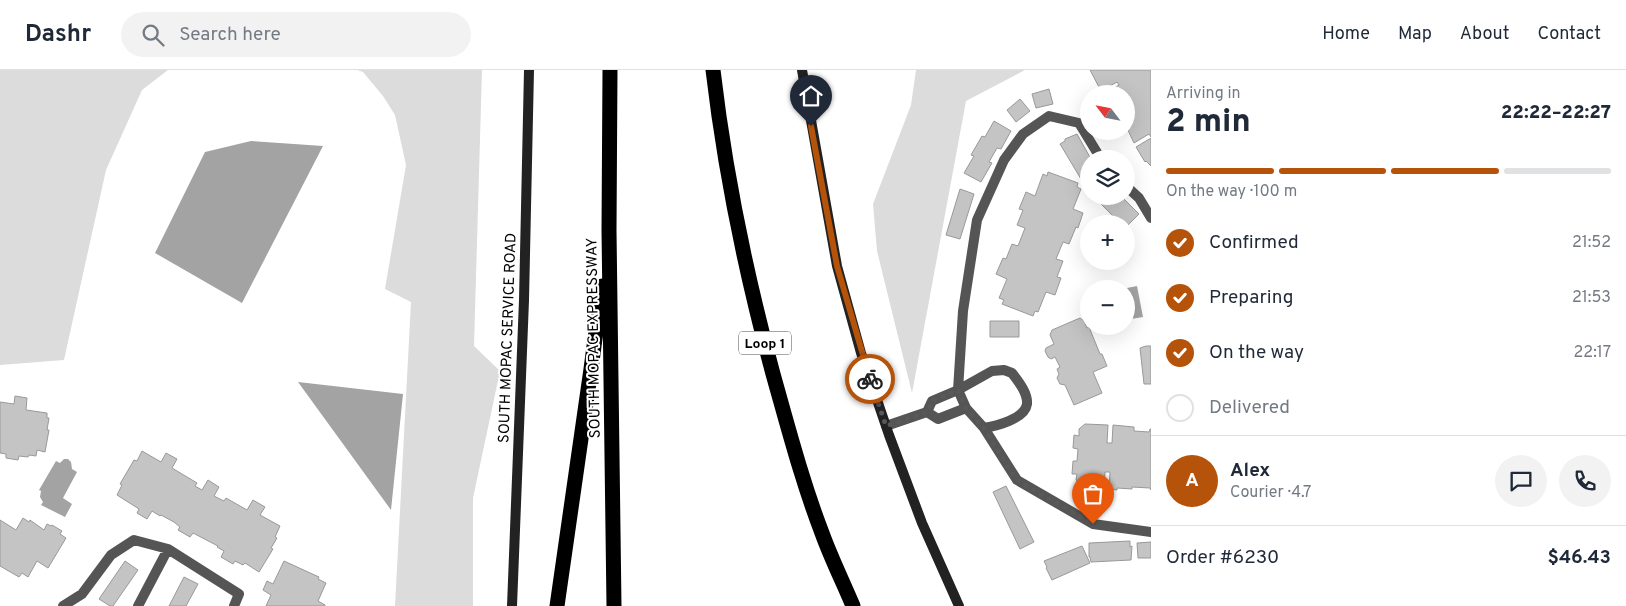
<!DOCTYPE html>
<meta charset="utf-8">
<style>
body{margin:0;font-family:Overpass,sans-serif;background:#f2f2f3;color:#1f2937;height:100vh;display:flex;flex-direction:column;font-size:19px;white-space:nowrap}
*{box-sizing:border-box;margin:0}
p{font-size:16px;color:#747a83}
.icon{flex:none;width:28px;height:28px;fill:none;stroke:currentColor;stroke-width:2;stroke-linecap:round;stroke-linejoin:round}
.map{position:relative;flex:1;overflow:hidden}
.side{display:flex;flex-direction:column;background:#fff;width:475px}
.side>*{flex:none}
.needle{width:32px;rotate:302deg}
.fabs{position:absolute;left:1080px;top:15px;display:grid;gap:10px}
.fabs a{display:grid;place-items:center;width:55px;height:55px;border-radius:50%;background:#fff;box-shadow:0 5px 20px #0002;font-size:25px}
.pin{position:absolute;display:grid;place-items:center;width:42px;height:42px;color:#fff;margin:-51px -21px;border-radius:50% 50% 50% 0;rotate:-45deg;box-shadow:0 0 5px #0007}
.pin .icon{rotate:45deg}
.courier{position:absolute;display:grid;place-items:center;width:50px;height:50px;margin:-25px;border:4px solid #b45309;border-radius:50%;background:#fff;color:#222;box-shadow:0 1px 6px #0007}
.head em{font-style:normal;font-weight:800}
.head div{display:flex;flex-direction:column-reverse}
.head{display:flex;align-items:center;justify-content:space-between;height:85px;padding:0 15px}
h1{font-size:32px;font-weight:800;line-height:38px}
.bar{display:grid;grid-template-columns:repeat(4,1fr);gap:8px 5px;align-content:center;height:60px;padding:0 15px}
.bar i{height:6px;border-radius:4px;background:#e0e1e3}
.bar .active{background:#b45309}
.bar p{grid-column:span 4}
.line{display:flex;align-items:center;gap:12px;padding:0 15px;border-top:1px solid #e0e1e3}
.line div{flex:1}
.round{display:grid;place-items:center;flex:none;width:52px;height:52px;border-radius:26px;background:#f2f2f3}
ol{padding:0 15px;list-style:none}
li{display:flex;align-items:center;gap:15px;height:55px}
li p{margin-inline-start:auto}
li .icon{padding:5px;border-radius:50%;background:#b45309;color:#fff;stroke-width:4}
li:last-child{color:#747a83}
li i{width:28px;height:28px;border:2px solid #e0e1e3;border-radius:50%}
header{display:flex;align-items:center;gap:30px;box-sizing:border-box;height:70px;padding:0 25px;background:#fff;border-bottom:1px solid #e0e1e3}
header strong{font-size:24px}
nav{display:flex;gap:28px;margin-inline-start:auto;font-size:18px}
.search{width:350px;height:45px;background:#f2f2f3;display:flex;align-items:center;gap:12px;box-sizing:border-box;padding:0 18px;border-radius:28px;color:#747a83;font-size:19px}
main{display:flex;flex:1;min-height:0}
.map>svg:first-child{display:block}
</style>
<header>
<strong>Dashr</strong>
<div class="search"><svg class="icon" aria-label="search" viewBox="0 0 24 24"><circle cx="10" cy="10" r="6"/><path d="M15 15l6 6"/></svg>Search here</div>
<nav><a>Home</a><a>Map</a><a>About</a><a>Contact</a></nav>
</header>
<main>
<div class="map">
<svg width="1151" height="536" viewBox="0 0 1151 536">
<rect width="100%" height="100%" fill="#fff"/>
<path fill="#dcdcdc" d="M0,0h168l-26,20 -36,80 -42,190 -64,5z
M357,0h125l-8,276 26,25 -27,127v108h-78l16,-304 -26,-13 21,-124 -11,-50 -12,-19 -20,-24z
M916,0h109l-59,31 -54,292 -35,-142 -4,-47 38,-99z"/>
<path fill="#a3a3a3" d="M251,71l72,5 -81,157 -87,-50 50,-101z
M1137,216l6,31 -12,2 -5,-5v-25h-4z
M298,312l105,12 -12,116z
M64,389h4l3,3 1,7 5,3 -14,26 9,6 -7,13 -24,-12 2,-3 -3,-5 1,-6 -2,-1 17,-29 4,2z"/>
<path fill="#c4c4c4" stroke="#999" d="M1090,0h61v67l-2,-3 -15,9 -8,-17 2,-1 -2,-2v-29h-22l15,-9 -2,-3 -16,9z
M1049,19l4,15 -17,4 -4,-14z
M1020,29l10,12 -14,11 -9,-12z
M994,51l17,10 -10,18 -4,-1 -8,14 3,1 -11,19 -17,-9 10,-17 -3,-1 11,-19 3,1z
M1077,64l14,25h-2v16l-8,4 -21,-35 5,-3v-2z
M1151,68v28l-5,-5 -1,1 -9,-15z
M1048,102l30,11 -1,4 4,2 -8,20 10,4 -5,15 -2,-1 -7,17 -6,-2 -7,17 7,2 -6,16 4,1 -6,17 -9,-3 -8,20 -3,-1 -2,5 -31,-12 2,-4 -5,-2 8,-19 -11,-5 7,-16 3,1 6,-15 6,2 7,-18 -8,-3 6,-15 -4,-1 7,-17 9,4 8,-22 4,2z
M960,119l14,5 -14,45 -14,-4z
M1099,126h22l18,18 -13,13v-3h-5l-25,-25z
M1080,248l4,3 3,7 2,-1 11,27h2l5,12 -14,6 9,21 -28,12 -9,-20 -5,-1 -3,-6 2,-4 -2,-5 3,-2 -5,-10 -4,2 -3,-2 -3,-6 1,-3 8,-4 -4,-9 2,-5z
M990,251h29v16h-29z
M1146,276h5v38h-7l-4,-36z
M15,326l12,2 -1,12 21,3v5h2l-2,12h2l-4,22 -8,-2 -1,6 -7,-1 -1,2 -9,-1 -1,4 -12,-2v-4l-6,-1v-51l14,2z
M1085,354l23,1 -1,18h5l1,-18 21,2v4l15,1 1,-3h1v61l-1,-2 -18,-1v2l-15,-1v2l-8,-1 1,-17h-5l-1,17 -22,-3 -6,-6 1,-6h-5l1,-13h4l1,-12 -5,-1 1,-13 5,1v-7z
M142,381l19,11 5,-9 11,6 -5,9 25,15 -2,3 7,4 6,-10 11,7 -5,9 10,5 2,-3 21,12 6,-10 12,7 -5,8 20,11 -5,11 2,1 -6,10 2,1 -14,23 -14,-9 -2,2 -8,-4 -2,3 -12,-7 3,-6 -7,-4 1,-1 -25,-13 -3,4 -12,-7 2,-3 -6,-5 -13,-7 -1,1 -8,-5 -5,8 -10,-6 2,-4 -22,-14 5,-10 -2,-1 14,-24 3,1z
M1006,416l28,56 -14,7 -27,-57z
M23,448l6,4 1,-2 14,10 3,-6 4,2 1,-1 10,6 -2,3 6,4 -18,30 -11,-7 -9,16 -6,-4 -3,4 -19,-11v-46l16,10z
M1130,471v6l2,-1 -1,14 -40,2 -1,-5h-1v-14z
M1151,472v16h-13l-1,-15z
M1082,476l8,17 -38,17 -6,-12 1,-1 -3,-6z
M125,491l13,9 -25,36h-3l-11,-7z
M284,491l35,16 -1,2 8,4 -8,18 7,4v1h-59l5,-11 -8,-5 4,-9 6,3z
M184,507l14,7 -12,22h-17z"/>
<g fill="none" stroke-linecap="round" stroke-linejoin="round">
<path stroke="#555" stroke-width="10" d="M1101,89l-22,-36 -30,-7 -26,18 -19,26 -27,60 -14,91 -5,79 8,18 18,20 33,52 76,44 58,8
M1126,116l13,12 12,20
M927,342l11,7 28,-11
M886,356l41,-14 5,-11 26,-11 34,-19 12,-1 8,3c6,8 16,20 15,31 -2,15 -31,22 -43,24
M168,479l71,45 -5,12
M63,536l19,-12 29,-39 23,-15 34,9 -30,57"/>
<path stroke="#222" stroke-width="10" d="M802,0l35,196 24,87 28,82 33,88 37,83
M512,536l12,-306 5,-230"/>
<path stroke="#000" stroke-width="15" d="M610,0l-1,160 5,376
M713,0c12,103 33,204 60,304 15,53 29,107 49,159 9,25 21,49 31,73
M557,536l34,-237 11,-83"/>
</g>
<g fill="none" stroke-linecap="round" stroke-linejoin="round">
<path stroke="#595959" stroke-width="5" stroke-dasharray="0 9" d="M870,309l16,47 41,-14 5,-11 26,-11 8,18 18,20 32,52 77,44"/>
<path stroke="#b45309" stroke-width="6" d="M811,56l26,140 33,113"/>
</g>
<g text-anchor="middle" stroke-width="4" stroke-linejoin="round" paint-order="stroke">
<rect fill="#fff" stroke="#4c4c4c" stroke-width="1" x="739" y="261.5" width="52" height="23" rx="4"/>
<g font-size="14" font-weight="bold" fill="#000">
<text x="765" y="278">Loop 1</text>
</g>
<g font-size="15" fill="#000" stroke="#fff">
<text transform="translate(507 268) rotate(-88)" y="5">SOUTH MOPAC SERVICE ROAD</text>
<text transform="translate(593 268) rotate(-91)" y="5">SOUTH MOPAC EXPRESSWAY</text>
</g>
</g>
</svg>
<div class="fabs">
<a><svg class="needle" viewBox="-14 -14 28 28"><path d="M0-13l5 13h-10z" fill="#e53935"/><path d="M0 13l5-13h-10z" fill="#747a83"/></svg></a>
<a><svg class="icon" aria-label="layers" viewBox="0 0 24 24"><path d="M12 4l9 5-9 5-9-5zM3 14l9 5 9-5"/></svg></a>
<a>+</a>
<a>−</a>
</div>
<div class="pin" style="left:1093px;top:454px;background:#ea580c"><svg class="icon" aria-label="bag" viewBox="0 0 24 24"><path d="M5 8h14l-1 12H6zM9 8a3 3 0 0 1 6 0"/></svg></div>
<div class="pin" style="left:811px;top:56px;background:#1f2937"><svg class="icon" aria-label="home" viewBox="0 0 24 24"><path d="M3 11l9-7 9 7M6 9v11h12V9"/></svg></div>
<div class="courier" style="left:870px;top:309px"><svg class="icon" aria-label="bike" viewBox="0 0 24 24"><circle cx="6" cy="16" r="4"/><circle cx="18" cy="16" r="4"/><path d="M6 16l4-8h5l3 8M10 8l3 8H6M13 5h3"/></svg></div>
</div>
<section class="side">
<div class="head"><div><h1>2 min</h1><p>Arriving in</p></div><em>22:22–22:27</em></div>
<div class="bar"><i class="active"></i><i class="active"></i><i class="active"></i><i></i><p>On the way · 100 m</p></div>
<ol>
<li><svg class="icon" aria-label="check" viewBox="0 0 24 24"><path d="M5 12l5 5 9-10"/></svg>Confirmed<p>21:52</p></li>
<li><svg class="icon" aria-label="check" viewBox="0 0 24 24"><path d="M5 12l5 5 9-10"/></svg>Preparing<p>21:53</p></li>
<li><svg class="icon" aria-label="check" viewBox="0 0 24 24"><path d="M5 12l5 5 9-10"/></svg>On the way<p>22:17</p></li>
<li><i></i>Delivered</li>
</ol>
<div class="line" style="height:90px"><b class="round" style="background:#b45309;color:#fff">A</b><div><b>Alex</b><p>Courier · 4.7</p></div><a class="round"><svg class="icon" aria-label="chat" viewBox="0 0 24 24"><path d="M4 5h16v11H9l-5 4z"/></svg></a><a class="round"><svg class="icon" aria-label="phone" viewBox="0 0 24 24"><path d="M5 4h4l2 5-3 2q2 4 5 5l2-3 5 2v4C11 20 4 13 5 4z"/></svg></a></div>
<div class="line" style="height:65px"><div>Order #6230</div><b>$46.43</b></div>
</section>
</main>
